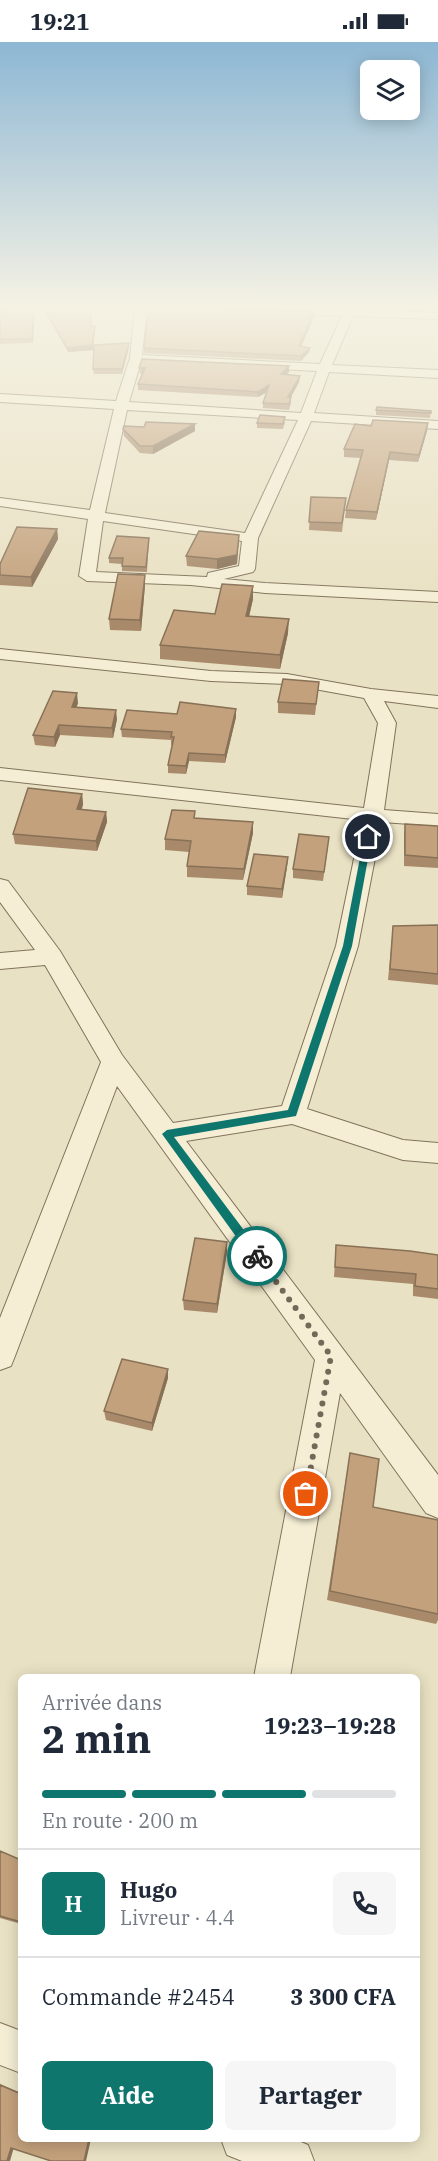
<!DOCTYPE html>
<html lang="fr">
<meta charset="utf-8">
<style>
body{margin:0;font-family:"IBM Plex Serif",serif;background:#f6f6f7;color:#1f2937;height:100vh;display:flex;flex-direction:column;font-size:22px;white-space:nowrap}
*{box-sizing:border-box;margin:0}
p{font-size:20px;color:#747a83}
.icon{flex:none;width:33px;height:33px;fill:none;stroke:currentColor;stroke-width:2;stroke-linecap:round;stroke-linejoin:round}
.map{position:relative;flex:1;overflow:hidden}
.sheet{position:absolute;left:18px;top:1632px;width:402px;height:468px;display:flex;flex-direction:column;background:#fff;border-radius:9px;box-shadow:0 3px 15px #0003}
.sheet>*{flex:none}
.fabs{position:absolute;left:360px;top:18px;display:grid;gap:12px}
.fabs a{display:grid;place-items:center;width:60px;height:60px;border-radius:9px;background:#fff;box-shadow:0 3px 15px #0003;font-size:30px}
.pin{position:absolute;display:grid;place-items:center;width:51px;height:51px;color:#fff;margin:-26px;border:3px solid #fff;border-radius:50%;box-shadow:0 2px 6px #0007}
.courier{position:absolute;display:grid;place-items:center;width:60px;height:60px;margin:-30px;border:4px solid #0f766e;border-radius:50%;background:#fff;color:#222;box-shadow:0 2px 8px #0007}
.summary em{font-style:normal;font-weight:700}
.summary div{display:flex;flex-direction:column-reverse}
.summary{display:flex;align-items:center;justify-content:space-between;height:102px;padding:0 24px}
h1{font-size:39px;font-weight:700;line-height:45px}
.bar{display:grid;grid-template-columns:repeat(4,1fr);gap:9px 6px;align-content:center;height:72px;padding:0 24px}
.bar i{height:8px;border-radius:4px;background:#e0e1e3}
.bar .on{background:#0f766e}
.bar p{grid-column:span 4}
.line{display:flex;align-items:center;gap:15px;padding:0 24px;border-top:2px solid #e0e1e3}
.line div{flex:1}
.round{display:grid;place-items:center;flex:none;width:63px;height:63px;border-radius:9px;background:#f6f6f7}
.action{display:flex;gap:12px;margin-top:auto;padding:12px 24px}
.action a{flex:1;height:69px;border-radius:9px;background:#0f766e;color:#fff;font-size:24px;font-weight:700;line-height:69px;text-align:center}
.action a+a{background:#f6f6f7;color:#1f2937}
.status{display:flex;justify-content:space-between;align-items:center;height:42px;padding:0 30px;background:#fff;direction:ltr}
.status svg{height:16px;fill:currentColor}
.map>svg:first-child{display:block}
</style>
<div class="status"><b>19:21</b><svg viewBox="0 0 49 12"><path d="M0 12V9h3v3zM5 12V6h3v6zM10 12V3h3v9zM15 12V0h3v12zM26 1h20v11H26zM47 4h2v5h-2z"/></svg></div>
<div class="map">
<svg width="438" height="2119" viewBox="0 0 438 2119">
<rect width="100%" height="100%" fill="#e9e1c3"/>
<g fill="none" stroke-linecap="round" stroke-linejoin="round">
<g stroke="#81735c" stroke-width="2">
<path id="minor" d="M135,265h12l-5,48 178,9 22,-48 -127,-6 -6,-3 136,2 13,-2 -1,2 81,4v6l-85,-3 -21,49 106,5v8l-109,-6 -15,41 124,8v8l-127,-8 -53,117 -3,31 -2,3 -29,7 41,4 173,9v10l-173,-9 -74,-8 -104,-4 -8,-5 9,-57 -88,-13v-8l90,12 24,-101 -114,-7v-8l116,7 14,-43zM141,320l176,9 -16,42 -172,-11zM127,368l171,10 -53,113 -140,-20zM103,479l139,20 -3,25 -31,7 -1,4 -111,-5z
M0,607l211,22 76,3 84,15 67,7v12l-54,-7 12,22 -12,87 54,4v12l-56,-4 -24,124 -51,163 96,31 35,3v20l-35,-3 -111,-36 -106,17 252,334v43l-12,-5 -86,-120 -50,284h-36l61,-317 -198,-274 -102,270 -4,10 -11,4v-52l101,-256 -56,-97 -45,4v-16l35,-3 -35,-48v-23l8,2 52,70 62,104 51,68 109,-17 54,-160 26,-126 -362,-40v-12l364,40 14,-85 -14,-25 -77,-14 -76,-3 -211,-22z
M0,1981l21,8v42l-21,-8z
M221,2097h73l14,6 6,16h-72l-15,-6z"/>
</g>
<use href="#minor" fill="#f5eed5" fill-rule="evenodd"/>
</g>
<path fill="#a88a6b" d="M0,265h35l-2,36 -33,1z
M42,265h49v19h4v4l-2,20 -25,2z
M215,266l99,9 -13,30 8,5 -8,9 -157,-8v-5z
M129,301v4l-7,27h-28l-1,-5z
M139,326l150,4 -3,3 13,7 -8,15v6l-2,7 -26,-2v-5l4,-11 -9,5 -120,-7v-6l5,-10h-3z
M376,368l55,1 -1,7 -54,-3z
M285,380l-2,7 -26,-1v-5z
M123,387l72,2 -42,23 -13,-1 -16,-17z
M427,389l-9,31 -29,-2 -13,60 -31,-2 1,-8 15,-52 -17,-1v-8z
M311,455l35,1 -4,34 -33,-2z
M57,487l1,10 -26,48 -32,-2v-21z
M239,493l-2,29 -20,5 -30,-3 -1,-10z
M149,496l-2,34 -25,-1v-7l-13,-1v-5z
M145,533v10l-4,46 -31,-1 -1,-11z
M253,544v13l-4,17 39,17 -8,36 -120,-10v-14l55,-31z
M319,640l-4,33 -37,-2v-11z
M78,661l-2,5 41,11 -4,19 -53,-3 -5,12 -20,-2 -2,-10z
M236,667v8l-11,46 -36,-2 -3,13 -18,-1v-8l4,-20h-1v-5l-49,-3 -1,-8 56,-15z
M82,752l1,10 -1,5 24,3 1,10 -10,29 -82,-7 -2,-10z
M196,776l57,4v11l-10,47 -56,-3v-11l2,-14 -24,-2v-11z
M405,782l33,2v42l-34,-2v-32z
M328,804l-5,35 -30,-3v-9z
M288,815l-1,10 -5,31 -35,-3v-9z
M438,883v60l-50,-5 5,-54z
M227,1200v10l-10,61 -33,-3 -1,-10z
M336,1203l102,10v44l-25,-3v-12l-79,-7z
M168,1336l-16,53 -46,-11 -2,-9z
M350,1411l23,54 65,13v100l-2,4 -109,-24z
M0,1809l21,9v64l-21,-6z"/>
<path fill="#887157" d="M34,265h1l-2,36 -1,-4z
M314,270v5l-15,34v-5z
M95,284l-2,24 -25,2 -1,-4z
M129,301v4l-7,27v-5z
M310,306l-1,4 -8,9v-5z
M289,324v6l-9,8 1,-6z
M300,334l-1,6 -11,20v-5z
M269,343v6l-11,6v-5z
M428,381l-1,8 -9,31 1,-7z
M195,382v7l-42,23v-8z
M390,410l-1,8 -13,60 1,-8z
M57,487l1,10 -26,48 -1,-10z
M239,493l-2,29 -20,5v-10z
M145,533v10l-4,46 -1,-11z
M253,544v13l-7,31v-14z
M289,577l-1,14 -8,36v-14z
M77,651l1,10 -5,14 -1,-10z
M236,667v8l-11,46v-8z
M116,668l1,9 -4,19 -1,-10z
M59,683l1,10 -5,12 -1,-10z
M189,711v8l-3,13v-8z
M82,752l1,10 -4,15 -2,-10z
M106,770l1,10 -10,29 -1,-10z
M253,780v11l-10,47 1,-11z
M288,815l-1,10 -5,31v-9z
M227,1200v10l-10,61v-9z
M168,1327v9l-16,53v-8z
M0,2042l21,9v1l-21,-9z
M89,2097h2l-5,22h-2z
M14,2105l-4,14h-3l4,-13z"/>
<path fill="#c3a17c" stroke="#887157" stroke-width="1.5" d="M0,265h34l-2,32h-32z
M44,265h46l1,19h4l-3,19 -25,3z
M153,265h60l2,1 99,4 -15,34 11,2 -9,8 -157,-8 3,-27z
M129,301l-7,26h-29l1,-24z
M142,317l147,7 -8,8 19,2 -12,21h3l-2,7 -26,-1 6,-18 -11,7 -120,-8 7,-16h-6z
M377,365l54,4v2l-55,-3z
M260,373l25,2 -2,7 -26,-1z
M373,378l55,3 -9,32 -29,-3 -13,60 -31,-2 17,-60 -19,-1 11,-25 16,2z
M146,380l49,2 -42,22h-13l-17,-17 1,-3 20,1z
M311,455l35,1 -4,25 -33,-1z
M17,485l40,2 -26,48 -31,-2v-11z
M199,489l40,4 -2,20 -20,4 -31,-3z
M117,494l32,2 -3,29 -24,-1 1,-8h-14z
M118,532l27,1 -5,45 -31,-1z
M222,542l31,2 -7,30 43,3 -9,36 -120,-10 14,-35 41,4z
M283,637l36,3 -3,22 -38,-2z
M53,649l24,2 -5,14 44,3 -4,18 -53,-3 -5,12 -21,-2z
M180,660l56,7 -11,46 -36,-2 -3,13 -18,-1 6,-28h-3l1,-5 -51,-3 6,-19 50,4z
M28,746l54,6 -5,15 29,3 -10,29 -83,-7z
M172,768l23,1 -1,7 59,4 -9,47 -57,-3 4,-25 -26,-2z
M405,782l33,2v32l-33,-3z
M299,792l30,3 -5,35 -31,-3z
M254,812l34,3 -6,32 -35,-3z
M438,883v49l-48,-5 3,-43z
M195,1196l32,4 -10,62 -34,-4z
M336,1203l74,6 28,4v34l-23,-3 1,-12 -81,-7z
M122,1317l46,10 -16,54 -48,-12z
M350,1411l29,6 -6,48 65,13v94l-108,-23z
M0,1809l21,9v62l-21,-6z
M0,2043l21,9v45h68l-5,22h-33l-40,-13 -4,13h-7z"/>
<linearGradient id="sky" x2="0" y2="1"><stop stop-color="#8db7d4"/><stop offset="0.47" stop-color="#f5f2e4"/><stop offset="1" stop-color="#f5f2e4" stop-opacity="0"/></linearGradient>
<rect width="438" height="562" fill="url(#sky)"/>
<path fill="#0f766e" d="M368,793l4,2 -20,109 -56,170 -122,21 87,116v7h-8l-91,-126 5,-4 121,-20 55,-164 21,-109z"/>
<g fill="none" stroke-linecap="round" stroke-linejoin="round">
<path stroke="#726a58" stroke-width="6" stroke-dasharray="0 10.8" d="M257,1214l74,100 -25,138"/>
</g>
</svg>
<div class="fabs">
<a><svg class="icon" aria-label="layers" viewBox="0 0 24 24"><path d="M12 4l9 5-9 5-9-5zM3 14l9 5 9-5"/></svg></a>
</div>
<div class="pin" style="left:306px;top:1452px;background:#ea580c"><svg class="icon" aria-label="bag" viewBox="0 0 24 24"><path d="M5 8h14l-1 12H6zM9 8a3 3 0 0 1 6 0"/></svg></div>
<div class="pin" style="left:368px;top:795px;background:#1f2937"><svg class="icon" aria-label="home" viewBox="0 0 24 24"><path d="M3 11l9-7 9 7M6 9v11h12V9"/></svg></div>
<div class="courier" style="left:257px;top:1214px"><svg class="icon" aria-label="bike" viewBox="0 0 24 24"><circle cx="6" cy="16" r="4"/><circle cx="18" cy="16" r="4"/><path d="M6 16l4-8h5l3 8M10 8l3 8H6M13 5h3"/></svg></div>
<section class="sheet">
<div class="summary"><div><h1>2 min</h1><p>Arrivée dans</p></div><em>19:23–19:28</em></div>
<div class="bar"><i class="on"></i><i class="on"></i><i class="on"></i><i></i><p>En route · 200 m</p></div>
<div class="line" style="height:108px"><b class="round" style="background:#0f766e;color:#fff">H</b><div><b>Hugo</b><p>Livreur · 4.4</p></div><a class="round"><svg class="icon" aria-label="phone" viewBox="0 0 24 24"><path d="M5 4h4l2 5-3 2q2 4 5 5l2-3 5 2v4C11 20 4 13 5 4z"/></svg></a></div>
<div class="line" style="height:78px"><div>Commande #2454</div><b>3 300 CFA</b></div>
<div class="action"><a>Aide</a><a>Partager</a></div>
</section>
</div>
